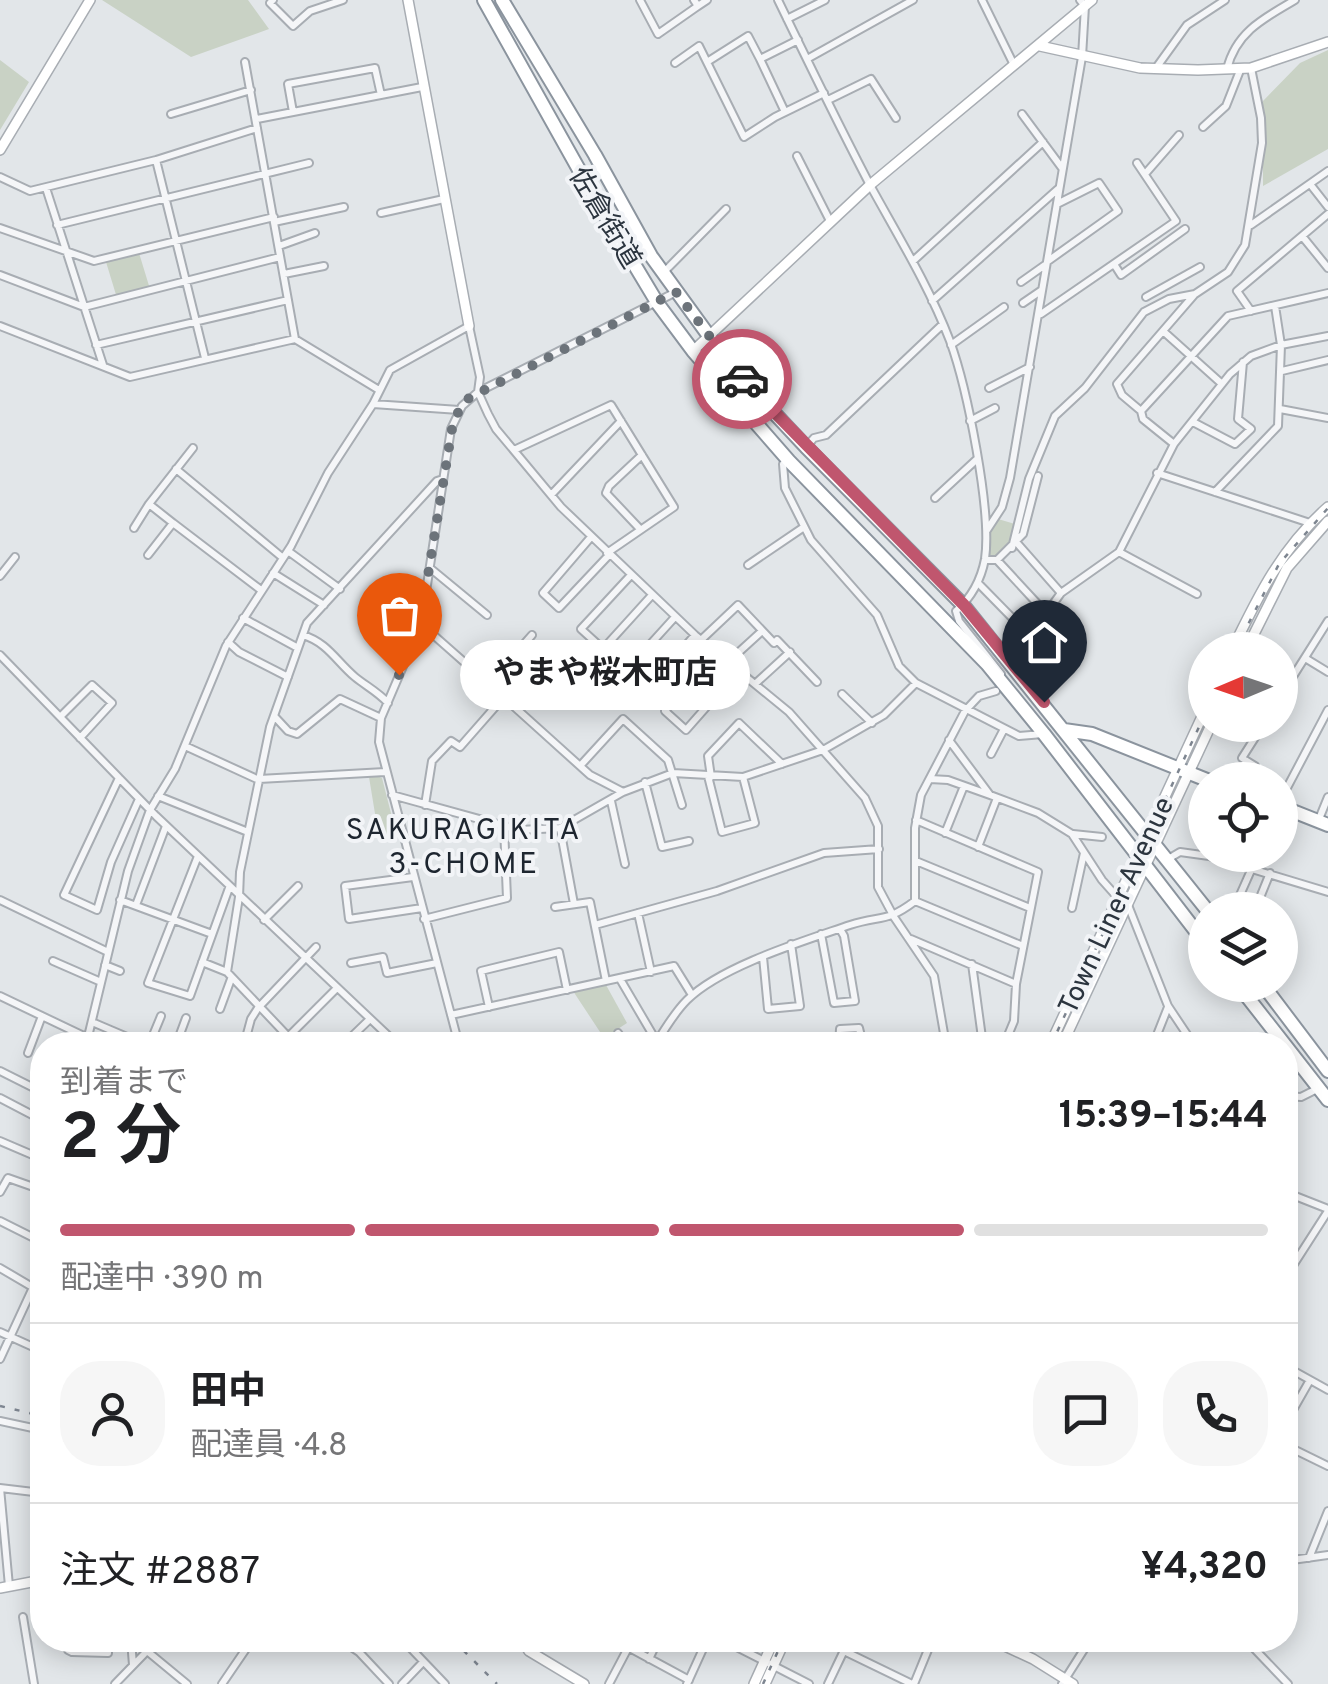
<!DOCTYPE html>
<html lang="ja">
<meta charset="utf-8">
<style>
body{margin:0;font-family:Overpass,"Noto Sans JP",sans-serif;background:#f6f6f6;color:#202124;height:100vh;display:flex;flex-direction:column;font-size:38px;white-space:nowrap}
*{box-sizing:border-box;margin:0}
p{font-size:32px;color:#757577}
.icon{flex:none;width:55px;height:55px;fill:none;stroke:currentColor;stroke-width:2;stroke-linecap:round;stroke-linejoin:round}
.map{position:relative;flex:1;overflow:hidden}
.sheet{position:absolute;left:30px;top:1032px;width:1268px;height:620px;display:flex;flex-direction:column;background:#fff;border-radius:40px;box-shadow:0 5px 25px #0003}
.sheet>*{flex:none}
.needle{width:65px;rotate:268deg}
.tools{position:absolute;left:1188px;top:632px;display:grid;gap:20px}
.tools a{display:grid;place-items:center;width:110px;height:110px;border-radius:50%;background:#fff;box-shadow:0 5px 25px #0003;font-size:50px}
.pin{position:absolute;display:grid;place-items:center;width:85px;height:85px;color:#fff;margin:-102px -42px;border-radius:50% 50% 50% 0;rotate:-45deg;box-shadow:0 0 10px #0007}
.pin .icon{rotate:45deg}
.courier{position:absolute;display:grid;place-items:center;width:100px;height:100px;margin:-50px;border:8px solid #c0566e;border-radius:50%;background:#fff;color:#222;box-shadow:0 2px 12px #0007}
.bubble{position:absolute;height:70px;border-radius:35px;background:#fff;box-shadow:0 5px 25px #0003;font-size:32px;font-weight:700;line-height:70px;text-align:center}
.overview em{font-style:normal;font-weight:700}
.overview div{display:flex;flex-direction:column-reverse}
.overview{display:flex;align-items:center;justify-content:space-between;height:170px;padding:0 30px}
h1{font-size:65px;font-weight:700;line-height:75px}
.bar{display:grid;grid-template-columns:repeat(4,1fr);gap:15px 10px;align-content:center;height:120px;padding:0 30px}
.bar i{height:12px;border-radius:8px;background:#e0e0e0}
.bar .current{background:#c0566e}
.bar p{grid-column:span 4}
.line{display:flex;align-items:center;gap:25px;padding:0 30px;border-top:2px solid #e0e0e0}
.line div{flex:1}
.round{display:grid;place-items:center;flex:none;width:105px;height:105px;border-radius:40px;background:#f6f6f6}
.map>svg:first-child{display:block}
</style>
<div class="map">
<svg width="1328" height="1684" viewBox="0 0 1328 1684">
<rect width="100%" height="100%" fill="#e2e6e9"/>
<path fill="#c9d2c5" d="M102,0h146l21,29 -78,28z
M1328,50v99l-65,37v-85l37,-38z
M0,60l29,22 -29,48z
M139,253l11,36 -33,9 -11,-36z
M998,519l17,5 -5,24 -13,11 -10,-1 2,-25z
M377,776l5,2 14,55 -17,5 -10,-61z
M606,985l21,38 -23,15 -31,-47z"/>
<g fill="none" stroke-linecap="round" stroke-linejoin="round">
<g stroke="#a8adb3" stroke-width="10">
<path id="street" d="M273,0l-3,3 23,23 17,-15 33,-11
M640,0l18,34 40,-28
M694,0l4,6 9,-6
M778,0c30,62 60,124 92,185 28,51 59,101 80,156 17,47 42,170 35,218 -4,21 -13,38 -29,52l3,10 42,53
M982,0l32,65
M787,19l38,-19
M760,59l25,53
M807,59l106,-59
M245,62l50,277
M707,62l41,-26 12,23 38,-19
M675,63l24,-17 45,91 31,-20 49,-24
M1156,68l31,-43 38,-25
M1227,69c9,-37 37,-51 68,-69
M828,100l43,-21 25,39
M293,112l-5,-28 87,-16 6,27
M171,114l80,-24
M1022,114l40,54
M257,119l165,-32
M1203,127l23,-21 15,-38
M797,156l33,65
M156,160l49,198
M1145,174l34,-39
M0,177l30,14 126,-31 101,-32
M1310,184l18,23
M46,188l57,177
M381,213l63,-14
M274,222l70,-15
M57,225l252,-62
M1251,225l77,-54
M0,228l94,33 180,-44
M1302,236l26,32
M279,246l36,-13
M913,261l130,-119
M1048,261l70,-50 -19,-28 -42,21
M1114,264l7,11 64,-46
M664,272l62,-63
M284,274l40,-8
M0,275l84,32 196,-50
M1021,282l24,-17
M1146,297l54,-30
M932,301l126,-112
M1023,303l19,-13
M1251,311l-14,-20 91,-77
M1041,314l135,-93 -39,-58
M0,326l130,51 165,-38 84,51
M1163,331l59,53
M96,345l192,-45
M951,345l53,-38
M1282,371l46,-11
M989,388l41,-21
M373,404l86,6
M1280,409l48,9
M1141,411l-19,-16 -5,-11 77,-89
M970,421l25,-13
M1193,422l42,22 16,-15 -13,-10 5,-57
M1174,444l-31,-25 -2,-8 87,-95 100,-23
M807,446l7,-8 12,-3 117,-111
M514,450l97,-45 63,102 -67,46
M787,462l-4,2 2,24 26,52 66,75 22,51 17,17 103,53 24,-2
M176,469l107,89
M1157,473l153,50
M1215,492l63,-66 3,-81 -6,-39
M551,495l70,-74
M935,498l41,-38
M173,523l-24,-19 44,-56
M134,528l15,-24
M640,529l-34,-36 3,-7 33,-31
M987,530l15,-23 8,-29 72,-421 3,-51 -5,-6
M591,537l-48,56 16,15 50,-53
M1017,543l44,50
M1012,548l17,-69 26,-63 30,-28 59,-76 25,-13 26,-5 33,-22 17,-27 17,-102 -1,-25 -10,-50
M288,551l52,38
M1119,552l78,42
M148,555l25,-32 88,67
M985,560h12l26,-26 15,-58
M997,560l49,53
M748,565l56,-38
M430,568l57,47
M273,573l51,32
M631,575l-50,54 22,20 49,-54
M0,576l15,-19
M978,583l52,53
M675,617l-49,54 21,18 48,-54
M243,618l55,30
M421,624l68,60
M303,635c25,8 33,26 52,42 11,9 23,15 33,26
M532,635l-43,49 101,91 33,17
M701,640l37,-35 36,38 3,-3 40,42
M228,642l11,10 49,25
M1019,651l42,-58 58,-41 55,-108 56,-70 21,-18 30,-11 47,-9
M716,652l-51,59 21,19 52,-59
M0,655l156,161 242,229
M1305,658l23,14
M728,662l34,-31
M755,684l35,-32
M842,694l30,29
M1280,697l48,-76
M60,717l32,-32 20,18 -32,35
M275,717l13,14 9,3 43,-35 41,19
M949,740l41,55 48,18 34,21 30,46 16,18
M185,746l74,34
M991,754l13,-25
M580,766l43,-47 45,41 14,45
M708,776l14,56 33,-9 -12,-46
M711,777l-3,-21 31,-33 43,41
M119,778l-55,117 33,15 14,-48 28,-63
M259,779l126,-7
M930,779l18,1 42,15
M1249,780l6,-14 -13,-8 21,-33
M645,782l17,65 27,-6
M392,795l127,35 41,-2 63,-36 50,-19 70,4 80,-27 61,-35 32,-32
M158,796l90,36
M611,801l14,63
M1280,801l48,-91
M425,805l7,-44 19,-20 9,6 43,-49
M1319,819l9,-22
M916,820l122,52 -22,112 -2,37 -10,24
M560,828l14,76
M945,833l19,-47
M1073,834l29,3
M978,847l19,-49
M198,856l-50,127 42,13 39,-108
M1168,859l12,-7 29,4 119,36
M916,861l114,47
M413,877l-68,9 4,33 73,-11
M1240,895l12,-27
M0,900l108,52
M120,900l92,34
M915,901l108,45
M136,905l30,-79
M1128,905l40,101 26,39
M555,907l35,-5 16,79
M1072,908l12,-55
M1255,910l15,-37
M638,913l13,59
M424,919l83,-21 -3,-71
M264,920l34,-34
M595,925l122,-34 107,-38 55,-4
M821,934l13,69 21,-2 -11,-65 -4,-7
M911,939l105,45
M763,957l5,52 32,-3 -9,-62
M53,961l48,21
M202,962l25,10
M351,963l32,-6 4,16 50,-10
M972,964l11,81
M105,965l15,6
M620,979l37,63
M0,996l88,42
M489,1007l-8,-36 78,-19 8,38
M220,1009l11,-30
M451,1015l223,-49 18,29
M92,1022l54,23
M618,1033l8,12
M288,1037l49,-49
M604,1043l2,2
M86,1045l42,-174 22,-61 25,-41 51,-123 65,-100 37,-73 45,-69 17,-34 79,-44 11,51 -2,15 10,22 8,15 65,78 134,128 94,77 76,86 13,28v61l16,30 40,59 12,69
M149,1045l12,-29
M176,1045l10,-27
M206,1045l2,-5
M244,1045l7,-26 7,-11 58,-61
M296,1045l-69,-73 12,-75 1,-25 30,-145 37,-104 130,-142 6,-2
M343,1045l27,-26
M459,1045l-80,-303 2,-24 40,-94 30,-195 11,-23 16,-14 198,-100
M655,1045c9,-15 19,-32 32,-45 34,-34 117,-59 163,-75 31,-10 36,-2 65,-24v-73l6,-33 44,-84 14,-15 17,-5
M769,1045l29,-4v4
M839,1045l1,-16 19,-1 4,17
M1153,1045l15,-38
M28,1053l14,-37
M0,1071l42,21
M1285,1096l16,1 16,-8
M0,1098l42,22
M0,1141l42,18
M0,1192l8,-14 34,12
M1285,1192l43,17
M0,1221l42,21
M0,1268l34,20
M1285,1278l43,-67
M33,1290l9,4
M0,1332l42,19
M0,1359l42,-91
M1285,1366l43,24
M0,1421l42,9
M1285,1424l25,-44
M1285,1445l43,21
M1309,1558l19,-47
M1285,1561l43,-6
M9,1586l-9,-98 42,5
M23,1617l11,67
M68,1640v10l4,2 36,1 -1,-13
M131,1640l2,25
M341,1640l18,12 30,32
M403,1640l42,44
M615,1640l74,40
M723,1640l86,44
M1246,1640l42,44
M844,1651l68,33
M649,1659l9,-19
M115,1684l32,-33 40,33
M222,1684l30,-44
M402,1684l21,-22
M609,1684l19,-36
M687,1684l20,-44
M828,1684l21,-44
M914,1684l18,-44
M1062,1684l28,-44"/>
</g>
<g stroke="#a8adb3" stroke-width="12">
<path id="secondary" d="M408,0l61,326
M1040,46l100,22 58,2 53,-2 77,-26
M0,150l90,-150
M693,351l177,-166 222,-185
M1232,650c26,-54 50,-103 96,-143
M1246,650l41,-82 41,-47
M1050,1045l155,-335
M1062,1045l149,-320
M0,1588l42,-8
M522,1640l7,11 55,33
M992,1640l41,19 40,25
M754,1684l20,-44
M765,1684l20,-44"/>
</g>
<g stroke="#8b949e" stroke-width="16">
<path id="highway" d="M484,0l117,209 57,95 35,47 96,110 198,203 57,70 161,209
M502,0l93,155 56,101 82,113 73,78 157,158 244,305
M1064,730l28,4 115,46
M1280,806l48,19
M1238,985l47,60
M1263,985l65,86
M1285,1045l43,55"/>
</g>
<use href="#street" stroke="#f5f6f8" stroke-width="6"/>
<use href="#secondary" stroke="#fff" stroke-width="9"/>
<use href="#highway" stroke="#fff" stroke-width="12"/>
<path stroke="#7e8691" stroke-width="2.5" stroke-dasharray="5 10" stroke-linecap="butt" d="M1235,650l44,-86 49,-56
M1051,1045l154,-331
M0,1406l42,10
M453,1640l44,44
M763,1684l20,-44"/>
</g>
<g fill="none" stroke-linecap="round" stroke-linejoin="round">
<path stroke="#6c737a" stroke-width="10" stroke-dasharray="0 18" d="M399,675l21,-51 32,-195 7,-19 10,-12 207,-106 66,87"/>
<path stroke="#c0566e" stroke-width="12" d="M742,379l222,226 80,97"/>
</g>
<g text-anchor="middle" stroke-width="8" stroke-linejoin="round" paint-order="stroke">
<g font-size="28" fill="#2c353f" stroke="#f2f4f7">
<text transform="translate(606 217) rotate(59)" y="10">佐倉街道</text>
<text transform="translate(1115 905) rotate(-65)" y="10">Town Liner Avenue</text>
</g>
<g font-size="30" letter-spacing="2.5" fill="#1e2630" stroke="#f2f4f7">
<text x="464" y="839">SAKURAGIKITA<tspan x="464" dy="34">3-CHOME</tspan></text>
</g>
</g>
</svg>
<div class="tools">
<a><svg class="needle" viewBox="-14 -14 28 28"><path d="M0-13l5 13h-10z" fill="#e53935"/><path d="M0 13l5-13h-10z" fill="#757577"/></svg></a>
<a><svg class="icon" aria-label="locate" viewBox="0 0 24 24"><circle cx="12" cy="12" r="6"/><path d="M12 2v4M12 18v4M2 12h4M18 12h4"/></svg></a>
<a><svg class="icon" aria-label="layers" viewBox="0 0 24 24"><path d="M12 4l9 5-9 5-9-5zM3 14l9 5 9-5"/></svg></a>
</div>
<div class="pin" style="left:399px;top:675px;background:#ea580c"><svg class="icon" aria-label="bag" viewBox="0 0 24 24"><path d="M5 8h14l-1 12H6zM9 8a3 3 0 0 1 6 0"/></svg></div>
<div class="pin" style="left:1044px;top:702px;background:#1f2937"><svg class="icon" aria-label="home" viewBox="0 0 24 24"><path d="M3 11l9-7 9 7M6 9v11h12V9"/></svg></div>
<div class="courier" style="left:742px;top:379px"><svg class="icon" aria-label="car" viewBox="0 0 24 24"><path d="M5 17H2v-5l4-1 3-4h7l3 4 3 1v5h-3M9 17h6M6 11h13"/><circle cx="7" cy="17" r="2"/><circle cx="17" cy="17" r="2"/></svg></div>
<div class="bubble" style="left:460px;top:640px;width:290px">やまや桜木町店</div>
<section class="sheet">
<div class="overview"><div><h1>2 分</h1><p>到着まで</p></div><em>15:39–15:44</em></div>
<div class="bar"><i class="current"></i><i class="current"></i><i class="current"></i><i></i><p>配達中 · 390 m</p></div>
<div class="line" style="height:180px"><a class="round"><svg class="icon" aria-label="person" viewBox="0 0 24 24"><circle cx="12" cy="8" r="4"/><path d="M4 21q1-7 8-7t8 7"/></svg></a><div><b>田中</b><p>配達員 · 4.8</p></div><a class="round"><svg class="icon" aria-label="chat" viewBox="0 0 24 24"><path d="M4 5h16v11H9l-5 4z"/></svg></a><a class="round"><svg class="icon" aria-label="phone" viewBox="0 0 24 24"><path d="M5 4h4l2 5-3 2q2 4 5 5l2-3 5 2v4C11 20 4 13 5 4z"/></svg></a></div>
<div class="line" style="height:130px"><div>注文 #2887</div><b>¥4,320</b></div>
</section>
</div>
